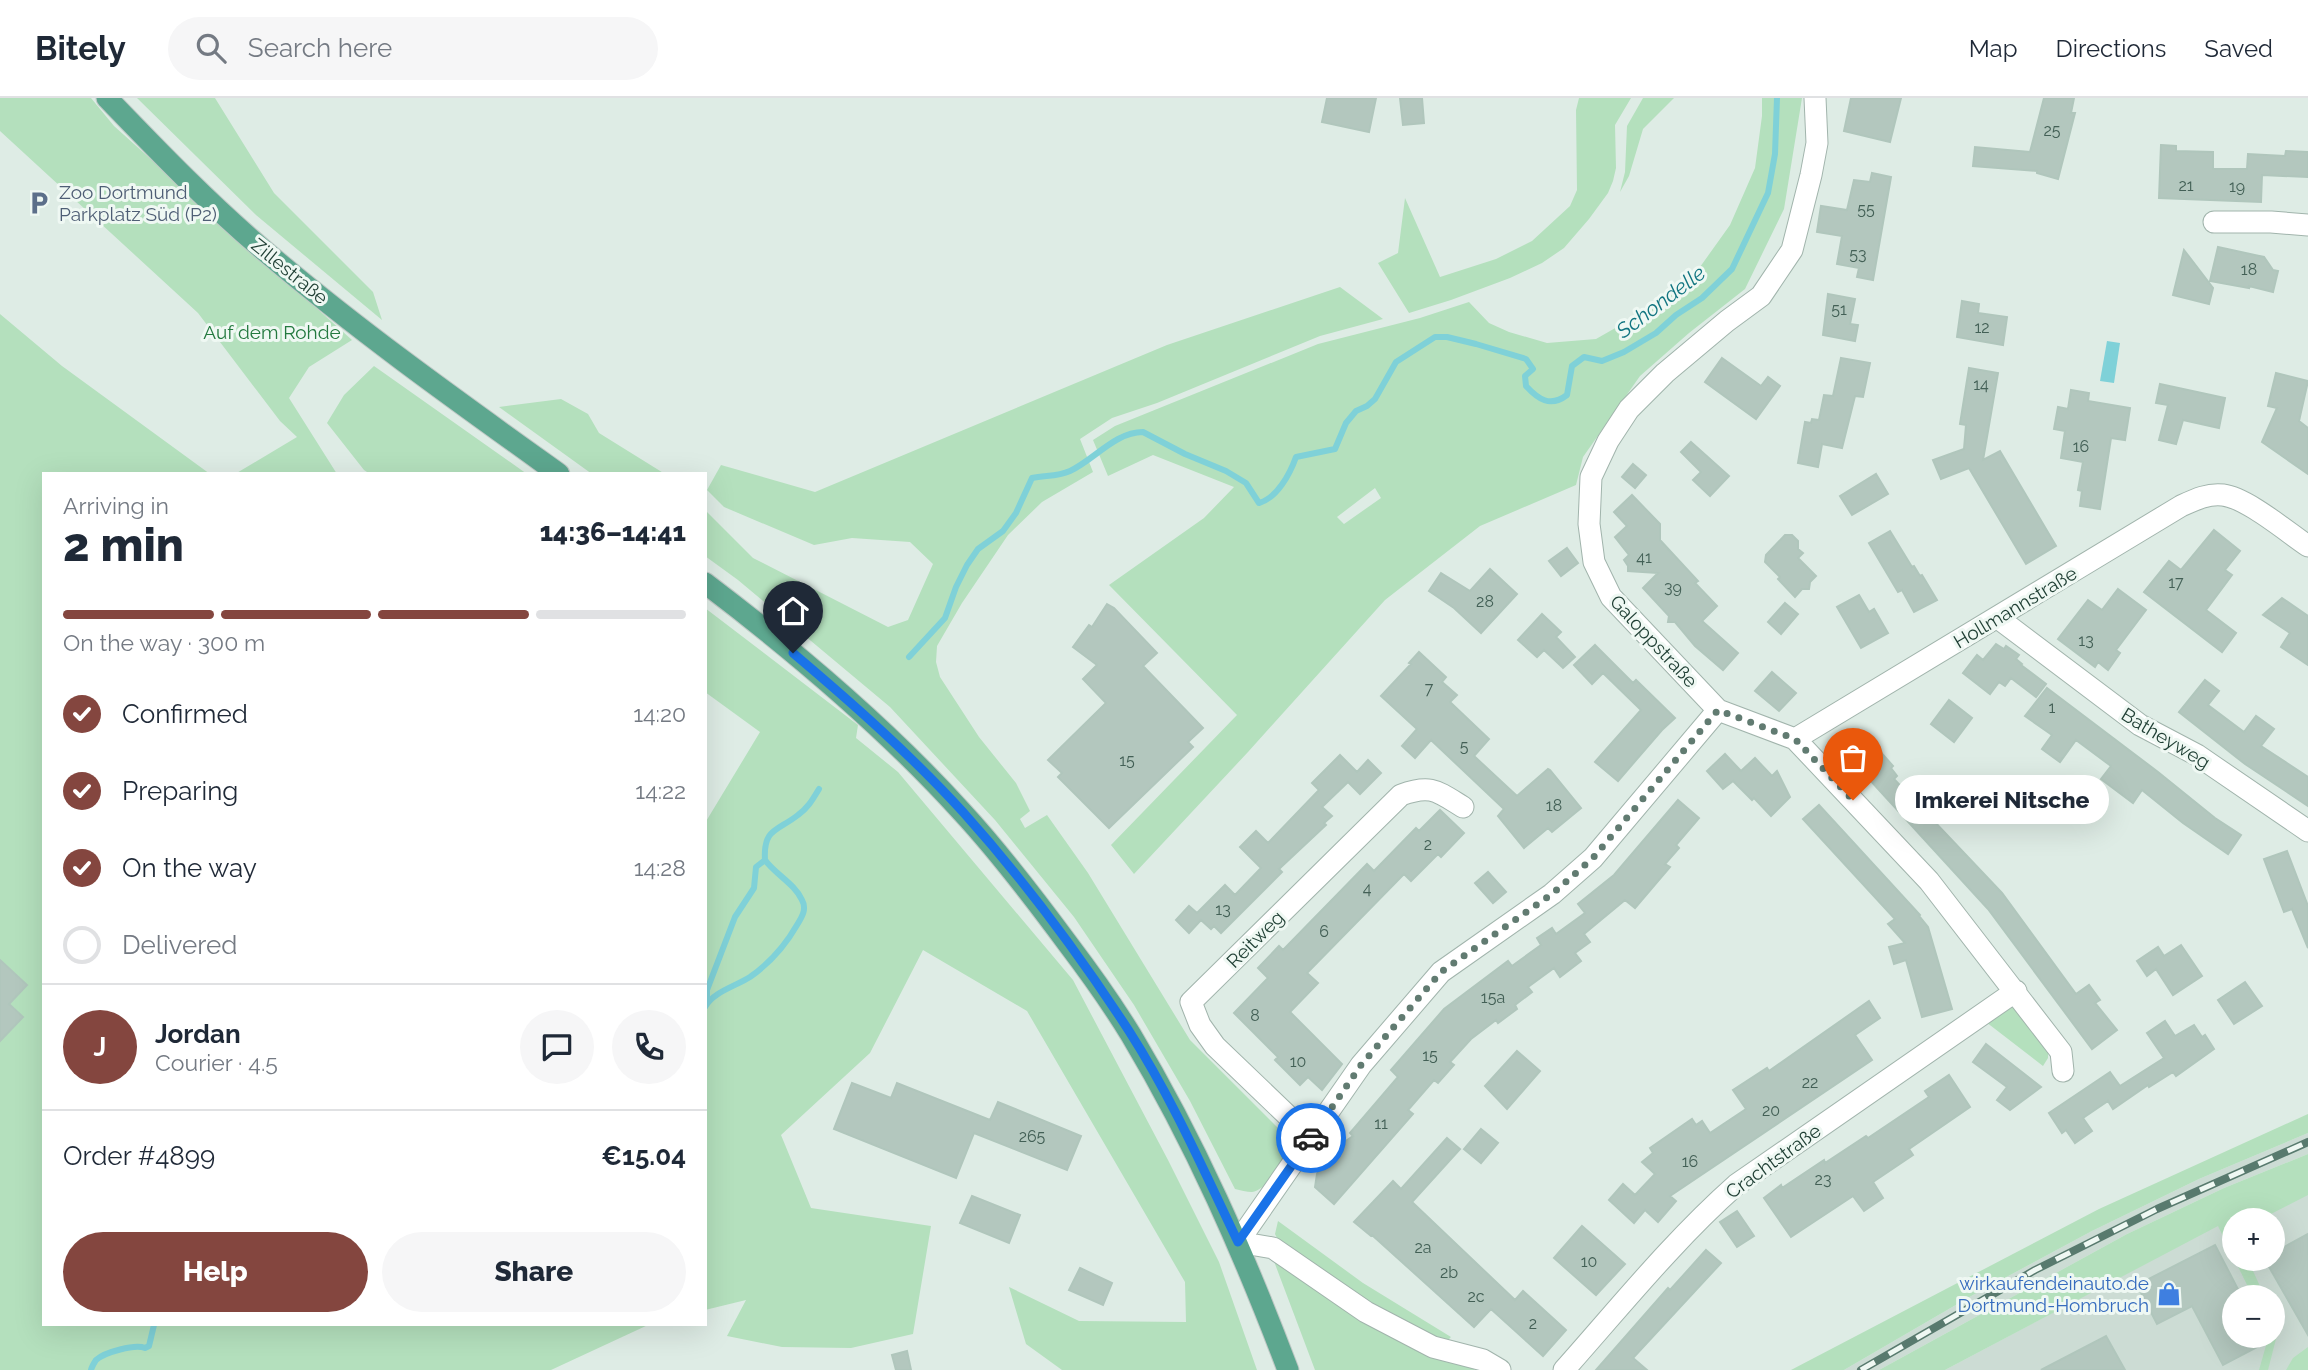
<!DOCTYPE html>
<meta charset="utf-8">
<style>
body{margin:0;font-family:Raleway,sans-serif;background:#f6f6f7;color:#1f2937;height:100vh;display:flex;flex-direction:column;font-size:26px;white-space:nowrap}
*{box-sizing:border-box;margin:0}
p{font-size:23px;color:#747a83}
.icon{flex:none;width:38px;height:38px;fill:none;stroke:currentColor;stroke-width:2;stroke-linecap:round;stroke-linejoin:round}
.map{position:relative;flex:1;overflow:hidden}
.details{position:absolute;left:42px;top:374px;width:665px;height:854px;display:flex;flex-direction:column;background:#fff;border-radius:0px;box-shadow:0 7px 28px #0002}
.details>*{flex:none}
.tools{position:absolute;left:2222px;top:1110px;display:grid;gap:14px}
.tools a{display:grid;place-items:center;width:63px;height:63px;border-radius:50%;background:#fff;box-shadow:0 7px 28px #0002;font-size:35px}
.pin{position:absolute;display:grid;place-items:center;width:60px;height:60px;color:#fff;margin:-72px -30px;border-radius:50% 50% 50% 0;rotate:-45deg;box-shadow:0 0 7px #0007}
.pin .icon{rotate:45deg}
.courier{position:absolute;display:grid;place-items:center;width:70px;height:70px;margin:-35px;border:5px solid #1a73e8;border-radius:50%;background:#fff;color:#222;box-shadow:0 2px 9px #0007}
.bubble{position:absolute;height:49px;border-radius:24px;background:#fff;box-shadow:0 7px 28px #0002;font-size:23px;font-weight:800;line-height:49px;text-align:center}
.head em{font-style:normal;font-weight:800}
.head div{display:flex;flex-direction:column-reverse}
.head{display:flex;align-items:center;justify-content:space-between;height:119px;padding:0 21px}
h1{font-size:46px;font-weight:800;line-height:52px}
.bar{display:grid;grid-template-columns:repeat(4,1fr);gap:10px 7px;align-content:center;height:84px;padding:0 21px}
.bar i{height:9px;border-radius:5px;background:#e0e1e3}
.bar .selected{background:#84463f}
.bar p{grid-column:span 4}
.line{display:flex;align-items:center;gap:18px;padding:0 21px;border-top:2px solid #e0e1e3}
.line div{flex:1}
.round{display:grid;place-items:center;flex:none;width:74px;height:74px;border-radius:37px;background:#f6f6f7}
ol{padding:0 21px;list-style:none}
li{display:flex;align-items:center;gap:21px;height:77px}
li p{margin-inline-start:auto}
li .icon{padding:7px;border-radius:50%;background:#84463f;color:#fff;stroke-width:4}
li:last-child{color:#747a83}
li i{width:38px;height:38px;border:4px solid #e0e1e3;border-radius:50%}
.primary-button{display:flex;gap:14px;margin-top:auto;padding:14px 21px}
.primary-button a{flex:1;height:80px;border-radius:42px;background:#84463f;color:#fff;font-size:28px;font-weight:800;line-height:80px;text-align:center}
.primary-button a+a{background:#f6f6f7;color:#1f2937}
header{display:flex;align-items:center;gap:42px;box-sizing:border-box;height:98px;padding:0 35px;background:#fff;border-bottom:2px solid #e0e1e3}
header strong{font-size:33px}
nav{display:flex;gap:38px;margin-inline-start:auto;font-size:24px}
.search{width:490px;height:63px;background:#f6f6f7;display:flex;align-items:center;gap:18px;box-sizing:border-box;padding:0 24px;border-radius:38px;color:#747a83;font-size:26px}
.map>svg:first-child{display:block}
</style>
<header>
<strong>Bitely</strong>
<div class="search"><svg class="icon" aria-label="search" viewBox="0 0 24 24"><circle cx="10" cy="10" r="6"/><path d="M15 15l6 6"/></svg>Search here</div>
<nav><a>Map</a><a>Directions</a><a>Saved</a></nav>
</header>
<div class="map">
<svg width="2308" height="1272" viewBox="0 0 2308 1272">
<rect width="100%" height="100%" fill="#deece5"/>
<path fill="#ccdcd4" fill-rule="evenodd" d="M2308,1035v21l-84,34 -97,46 -248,136h-35l129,-75 119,-64 107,-52z
M2308,1088v184h-363l273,-145zM2235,1122h38v38h-38zM2235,1199h38v38h-38z"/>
<path fill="#b4e0bd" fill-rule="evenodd" d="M0,0h91l23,28 238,214 -43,27 -20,31 48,76h-102l62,-37 -17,-16 -82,-108 -198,-182z
M137,0h78l59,95 99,99 9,28 -126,-105z
M1579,0h52l-16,27 1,43 -3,13 -5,12 -19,26 -25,29 -22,15 -32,15 -59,22 -42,13 -31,-50 20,-10 7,-55 35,79 56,-18 36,-18 38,-35 7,-16 -1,-80z
M1643,0h31l-31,31 -14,47 -9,16 5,-20 2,-46z
M1762,0h40l-18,111 -39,80 -56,44 -49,43 -57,81 -7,28 -96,41 -95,74 -137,152 -114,122 -23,-29 126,-130 -128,-130 95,-67 30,-31 -81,-32 -45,21 -15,-36 22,-14 203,-82 102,-26 49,-16 20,21 20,9 38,11 49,-4 65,-37 39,-35 30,-42 25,-57 7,-52zM1375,390l6,10 -37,26 -7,-7z
M1340,189l43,32 -63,17 -163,67 -45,15 -32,21 13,33 -51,30 -34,33 -46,68 -25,43 -1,16 4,15 39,60 37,46 14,28 -10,8 5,9 22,-13 41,58 102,167 102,102c-5,14 -24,48 -40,50 -5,0 -12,-2 -17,-3l-45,-88 -56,-96 -60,-88 -79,-97 -105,-113 -152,-127 -33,-24v-46l48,48 135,69 20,-7 25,-56 -23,-22 -58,-4 -38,7 -90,-38 -17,-17 14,-25 94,27 352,-147z
M0,216l62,52 148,108h-166v851h604l-97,45h-551z
M374,268l153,108h-157l-6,-4 -37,-47 17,-28z
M561,301l27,15 11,19 66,41h-73l-93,-67z
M705,510l153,117 -2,13 42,34 175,208 95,180 51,102 38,108h-195l-36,-26 -17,-57 70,34 107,1 -1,-40 -158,-271 -104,-61 -53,103 -89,82 30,73 120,18 -18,108 -62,14 -69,-1 -55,-11 19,-36 -41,10v-487l55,-91 -55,-40z
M2013,909l3,1 32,42v8l-5,8 -57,-44z
M2308,1016v19l-109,46 -107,52 -119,64 -129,75h-53l308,-161z
M2308,1056v41l-49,25h-24v38h12l18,39h-12l-35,-71 -273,144h-66l248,-136 97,-46z
M1278,1123l85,62 88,54 -7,7 -54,-24 -111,-78 -4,-8z
M1272,1158l207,108 -5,6h-159z
M2273,1235l4,2 -9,35h-9l10,-35h4z
M2308,1249v23h-22l7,-12z"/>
<path fill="#7fd1d8" d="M2107,243l13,2 -6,40 -14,-2z"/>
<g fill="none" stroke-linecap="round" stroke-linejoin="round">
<path stroke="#7fd1d8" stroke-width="6" d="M909,559l36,-39 11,-31 11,-22 11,-16 25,-18 13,-18 16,-35c13,-3 25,-1 38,-7 24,-11 45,-39 73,-39l42,22 41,17 20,12 13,20c18,-5 31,-29 37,-46l39,-8 11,-26 10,-12 11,-5 8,-7 21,-37 39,-25h12l29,7 50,15 7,10 -8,7 1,10c12,13 24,22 41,9l5,-29 12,-9 18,4 22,-9 32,-19 20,-18 26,-17 30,-29 36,-76 7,-39 2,-56
M707,905v-13l28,-73 19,-29 2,-21 9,-7
M705,909c8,-15 31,-21 45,-30 20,-14 35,-31 47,-52 5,-8 10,-16 5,-25 -7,-16 -27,-26 -37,-40 -2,-32 13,-29 33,-45 10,-7 15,-16 21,-26
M91,1272c1,-4 3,-7 5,-10 9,-8 39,-16 49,-12l4,-2 5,-21"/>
</g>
<path fill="#b3c7be" stroke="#b0c6bc" stroke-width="2" d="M1327,0h49l-7,34 -47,-10z
M1400,0h22l2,25 -21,2z
M1851,0h50l-11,44 -46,-11z
M2044,0h30l-3,15h4l-17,66 -21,-6v-2l-64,-5 2,-19 55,5z
M2161,47l15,1v5l37,1v17h34l1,-15 37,2 1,-5 22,1v25l-46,-2 -1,27 -102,-4z
M1872,75l19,4 -18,103 -16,-3 2,-9 -22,-4 5,-28 -25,-4 4,-26 26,4 7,-30 16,2z
M2218,149l46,10 9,13 5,1 -5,21 -24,-6v2l-39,-7z
M2184,152l29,38 -4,16 -36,-9z
M1828,196l27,5 -5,25 8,1 -3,16 -32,-6z
M1962,203l17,3 -1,9 29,4 -4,28 -46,-8z
M1722,260l39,28 7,-9 12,9 -24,33 -51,-37z
M1841,260l29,5 -7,34 -8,-1 -13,52 -20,-4 -4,23 -20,-4 7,-41 6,1 1,-4 7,1 5,-25 9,1z
M1969,270l29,5 -15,87 17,-9 56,95 -30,18 -57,-96 -28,11 -8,-19 31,-11 2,-24 -6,-1z
M2276,275l32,8 -9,40 9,7v46l-46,-32 15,-34 -9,-2z
M2160,286l65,14 -6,30 -36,-8 -7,24 -17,-4 9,-35 -12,-2z
M2071,292l18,3 -1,8 42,7 -5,32 -14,-2 -11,71 -20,-3 2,-15 -4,-1 5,-28 -22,-4 4,-27 -11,-2 4,-22 10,2z
M1691,344l38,34 -19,20 -17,-16 8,-8 -20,-20z
M1633,366l13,11 -11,13 -13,-11z
M1876,376l12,20 -36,21 -12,-19z
M1632,397l28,29v16l38,41 -3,2 22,23 -15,15 36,32 -15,17 -28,-24 -20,-24h-7l1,-6 -26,-28 15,-15 -30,-2v-5l-4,-6 5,-5 -14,-18 12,-11 -13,-14z
M2214,432l26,21 -15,19 7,5 -26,35 30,23 -14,19 -78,-60 25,-31 12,9z
M1890,433l22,36 2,-1 6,10 2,-1 15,25 -23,12 -12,-22 -4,2 -29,-49z
M1785,437h7l6,6v8l5,4 -5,5 18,18 -6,6 -1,7h-7l-7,8 -17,-18 2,-2 -15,-15 1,-7z
M1567,450l11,15 -17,13 -12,-15z
M1490,471l27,25 -36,39 -27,-25 -25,-17 12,-18 29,18z
M2118,491l28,21 -30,40 4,3 -12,17 -10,-8 -3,5 -37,-28 30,-39 14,10z
M1859,497l10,17 5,-3 14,24 -27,15 -24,-41z
M2282,500l26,18v49l-27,-18 9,-14 -27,-18z
M1785,505l13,11 -17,20 -13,-12z
M1107,506l7,4 43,45 -14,13 60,62 -15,14 5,5 -84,81 -51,-51 4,-4 -14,-13 58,-57 -23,-24 14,-14 -24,-18 16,-22 3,2z
M1542,516l19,18 -5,5 19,20 -12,11 -19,-18 -7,7 -19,-17z
M1996,546l8,5 2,-3 13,9 -3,4 6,5 -1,1 25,19 -10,13 -25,-19 -6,8 -6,-4 -9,12 -27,-21 14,-18 6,5z
M1595,547l38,38 3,-3 39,38 -13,12 -44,51 -23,-19 46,-52 -38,-37 -11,11 -18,-19z
M1419,554l27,25 -4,5 15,13 -7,7 39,37 -15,17 43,40 31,-27 2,1 31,38 -29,24 -4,-4 -24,20 -26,-32 6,-7 -73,-69 -16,18 -13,-12 15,-17 -36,-33 30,-32 -2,-1z
M1772,574l24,21 -17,18 -24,-20z
M2205,582l14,11 -11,14 36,27 12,-16 18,13 -13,17 47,31v29l-63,-42 -66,-52z
M2047,590l111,84 57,46 26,17 -13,19 -45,-31 -41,-33 -9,13 -32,-24 10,-13 -35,-26 -16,22 -18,-13 10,-14 -27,-19z
M1949,602l23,18 -18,24 -23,-18z
M1877,650l16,18 -2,2 6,8 -3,3 108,114 74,101 13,-9 11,15 -5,3 22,27 -25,19 -104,-140 -130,-142z
M1725,656l16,17 14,-13 17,18 5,-5 13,26 -19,19 -17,-18 -2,2 -19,-19 -10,8 -16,-18z
M1340,657l17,17 11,-12 13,13 -21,21 -12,-12 -26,25 10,9 -8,7 2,2 -47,44 3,3 -61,61 -7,-7 -3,3 -10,-9 -12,13 -13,-13 13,-14 8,7 28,-28 10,10 26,-27 -21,-21 16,-16 12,12 51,-53 -7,-7z
M1678,702l21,18 -23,27 3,3 -14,16 5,3 -35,41 -10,-8 -41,34 6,8 -15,11 6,8 -21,16 -6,-9 -26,19 4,5 -17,13 2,4 -19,14 -2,-3 -25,19 -21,23 4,3 -16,18 -4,-3 -26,30 5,4 -79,90 -19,-17 2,-13 10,-20 26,-18 -3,-3 48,-56 -7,-7 53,-61 64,-48 4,5 29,-21 -4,-7 15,-10 4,6 29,-21 -7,-9 36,-29z
M1819,707l101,110 -1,1 9,11 24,82 -30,8 -16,-57 -12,4 -5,-17 16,-4 -17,-19 7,-5 -92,-100z
M1440,712l24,23 -23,24 -3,-3 -27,27 -7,-7 -97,99 11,10 -28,29 52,52 -20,26 -14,-13 -8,8 -25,-25 3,-3 -44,-44 34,-35 -10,-10 21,-22 4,4 84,-86 7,7 42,-43 3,3z
M2287,753l21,55v42l-16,-39 -8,3 -20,-53z
M1488,774l18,20 -13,11 -18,-20z
M2181,847l21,31 -29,19 -17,-26 -9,7 -10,-15 21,-14 6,9z
M0,862l27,25 -18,19 14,13 -23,24z
M2245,884l17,24 -28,18 -16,-24z
M1869,903l11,17 -25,17 17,25 -202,136 6,5 -18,21 -13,-12 -11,13 -25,-23 14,-16 12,11 20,-21 -13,-12 11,-9 -3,-5 42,-29 4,6 6,-4 8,12 36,-24 -13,-19 34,-22 2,3z
M2165,923l10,15 19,-11 8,12 3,-2 9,14 -38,27 -3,-4 -24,15 -1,-2 -35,24 -5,-8 -25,17 9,13 -17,12 -9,-13 -4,3 -13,-20 61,-41 10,14 44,-28 -17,-25z
M1986,946l55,43 -31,23 -13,-10 10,-13 -34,-25z
M1517,953l23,20 -33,38 -22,-23z
M1949,977l21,32 -61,42 4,6 -40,27 10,16 -19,13 -11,-15 -62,41 -27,-39 17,-13 1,3 42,-28 1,3 41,-27 2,2 61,-41 -4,-6z
M852,985l39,15 6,-15 93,37 8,-18 83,34 -14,34 -93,-37 -18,45 -122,-49z
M1481,1031l17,14 -17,20 -17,-14z
M1447,1040l13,11 -48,53 103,98 8,-9 43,39 -23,26 -52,-47 -17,18 -102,-92 -1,1 -17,-14 39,-41 8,8z
M972,1098l48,19 -11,28 -49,-20z
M1737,1113l17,25 -17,11 -17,-25z
M1582,1128l43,38 -29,31 -42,-37z
M2308,1136v101l-44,-77h9v-5z
M2215,1147l27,52h-7v38h19l5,11 -36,19 -31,-59 -35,18 -20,-39z
M1706,1152l15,13 -88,95 14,12h-51l72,-82 2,2z
M1080,1170l32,15 -9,22 -34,-15z
M2106,1238l19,34h-84z
M907,1253l4,19h-15l-4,-15z"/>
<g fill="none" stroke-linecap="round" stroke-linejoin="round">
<g stroke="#a1b4ac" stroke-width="23">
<path id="minor" d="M2214,124h57l37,3
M1998,520l142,107 57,30 111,76
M1718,612l77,29 386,-233c13,-6 27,-13 42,-11 24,3 64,37 85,51
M1795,641l134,142 132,171 2,19
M1311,1040l-96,-92 -15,-21 -9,-23 210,-207c30,-11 36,-4 62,12
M1500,1272l-17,-10 -50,-13 -67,-35 -93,-64 -35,-6 123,-177 80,-93 111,-78 41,-36 125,-148 -107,-113 -17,-35 -5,-38 2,-47 17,-36 21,-32 36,-36 62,-52 34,-25 31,-46 19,-75 6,-32 -2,-45
M1564,1272c56,-63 109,-129 172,-185l280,-194"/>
</g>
<g stroke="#c0c9c6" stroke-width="23">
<path id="major" d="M107,0c52,54 103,107 160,155 93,79 193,150 292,221
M705,485c91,69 180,144 257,229 38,41 72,86 106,132 22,29 44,60 63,91 64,107 113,219 157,335"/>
</g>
<use href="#minor" stroke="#fff" stroke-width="21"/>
<use href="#major" stroke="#5da78f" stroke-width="21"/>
<g stroke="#587a6e" stroke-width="8">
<path id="rail" d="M1861,1272l174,-100 122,-61 151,-67"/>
</g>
<use href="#rail" stroke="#eff8f3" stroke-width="5" stroke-dasharray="16" stroke-linecap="butt"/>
</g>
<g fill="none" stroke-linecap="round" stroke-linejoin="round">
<path stroke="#617b71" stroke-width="7" stroke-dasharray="0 12.6" d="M1311,1040l50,-73 80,-93 111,-78 41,-36 125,-148 77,29 58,61"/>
<path stroke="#1a73e8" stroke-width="9" d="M793,555c59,50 118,102 170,159 61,68 116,142 166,219 43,67 75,140 109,211l73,-104"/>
</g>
<defs>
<g id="parking-bare" transform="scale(1.89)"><path d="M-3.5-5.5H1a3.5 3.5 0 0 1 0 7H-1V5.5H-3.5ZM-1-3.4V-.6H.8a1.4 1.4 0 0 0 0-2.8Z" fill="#5c6f8a" stroke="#eff8f3" stroke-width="2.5" paint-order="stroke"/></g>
<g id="shop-bare" transform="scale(1.89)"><path d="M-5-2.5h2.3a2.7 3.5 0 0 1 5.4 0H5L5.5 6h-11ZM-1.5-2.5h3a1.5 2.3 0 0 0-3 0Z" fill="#3f7fe0" stroke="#eff8f3" stroke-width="2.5" paint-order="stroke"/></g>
</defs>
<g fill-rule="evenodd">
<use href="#parking-bare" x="39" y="105"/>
<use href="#shop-bare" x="2169" y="1196"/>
</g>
<g text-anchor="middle" stroke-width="6" stroke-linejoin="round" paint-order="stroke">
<g font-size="16" fill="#436056">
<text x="2052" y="38">25</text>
<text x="2186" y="93">21</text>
<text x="2237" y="94">19</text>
<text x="1866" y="117">55</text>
<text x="1858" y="162">53</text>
<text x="2249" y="177">18</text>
<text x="1839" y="217">51</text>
<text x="1982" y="235">12</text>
<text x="1981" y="292">14</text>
<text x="2081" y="354">16</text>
<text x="1644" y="465">41</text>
<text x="2176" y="490">17</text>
<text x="1673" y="495">39</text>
<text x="1485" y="509">28</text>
<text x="2086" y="548">13</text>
<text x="1429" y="596">7</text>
<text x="2052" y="615">1</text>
<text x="1464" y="654">5</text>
<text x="1127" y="668">15</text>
<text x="1554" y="713">18</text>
<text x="1428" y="752">2</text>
<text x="1367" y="796">4</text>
<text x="1223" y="817">13</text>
<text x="1324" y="839">6</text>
<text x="1493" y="905">15a</text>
<text x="1255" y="923">8</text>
<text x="1430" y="963">15</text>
<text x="1298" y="969">10</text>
<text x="1810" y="990">22</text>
<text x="1771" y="1018">20</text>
<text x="1381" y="1031">11</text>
<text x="1032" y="1044">265</text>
<text x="1690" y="1069">16</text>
<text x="1823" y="1087">23</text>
<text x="1423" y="1155">2a</text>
<text x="1589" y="1169">10</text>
<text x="1449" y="1180">2b</text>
<text x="1476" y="1204">2c</text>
<text x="1533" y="1231">2</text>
</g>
<g font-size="19" fill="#4e5e75" stroke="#eff8f3" text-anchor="start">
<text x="59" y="101">Zoo Dortmund<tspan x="59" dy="22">Parkplatz Süd (P2)</tspan></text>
</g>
<g font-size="19" fill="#1e3e33" stroke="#eff8f3">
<text transform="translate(290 173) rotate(39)" y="7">Zillestraße</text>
<text transform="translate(2015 509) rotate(-31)" y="7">Hollmannstraße</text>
<text transform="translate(1654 543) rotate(47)" y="7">Galoppstraße</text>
<text transform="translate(2166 640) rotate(31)" y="7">Batheyweg</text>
<text transform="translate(1255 841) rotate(-45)" y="7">Reitweg</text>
<text transform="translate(1773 1063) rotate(-36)" y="7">Crachtstraße</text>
</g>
<g font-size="19" fill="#23793f" stroke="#eff8f3">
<text x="272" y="241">Auf dem Rohde</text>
</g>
<g font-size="19" fill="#366cbe" stroke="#eff8f3" text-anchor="end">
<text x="2149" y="1192">wirkaufendeinauto.de<tspan x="2149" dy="22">Dortmund-Hombruch</tspan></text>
</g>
<g font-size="21" font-style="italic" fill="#117581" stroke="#eff8f3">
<text transform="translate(1661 204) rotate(-37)" y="7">Schondelle</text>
</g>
</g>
</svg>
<div class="tools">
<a>+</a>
<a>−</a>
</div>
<div class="pin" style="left:1853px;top:702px;background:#ea580c"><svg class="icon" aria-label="bag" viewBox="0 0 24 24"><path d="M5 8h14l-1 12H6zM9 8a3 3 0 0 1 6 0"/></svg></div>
<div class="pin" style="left:793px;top:555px;background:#1f2937"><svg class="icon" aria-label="home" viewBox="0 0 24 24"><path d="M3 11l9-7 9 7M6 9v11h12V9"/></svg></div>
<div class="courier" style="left:1311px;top:1040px"><svg class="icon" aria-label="car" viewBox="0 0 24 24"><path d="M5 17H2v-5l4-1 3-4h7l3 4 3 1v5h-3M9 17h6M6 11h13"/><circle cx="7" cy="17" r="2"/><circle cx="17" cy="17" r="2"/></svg></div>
<div class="bubble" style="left:1895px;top:677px;width:214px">Imkerei Nitsche</div>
<section class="details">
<div class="head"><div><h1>2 min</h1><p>Arriving in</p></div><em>14:36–14:41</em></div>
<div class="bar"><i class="selected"></i><i class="selected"></i><i class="selected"></i><i></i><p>On the way · 300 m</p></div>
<ol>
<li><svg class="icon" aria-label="check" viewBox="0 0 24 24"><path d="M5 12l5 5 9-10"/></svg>Confirmed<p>14:20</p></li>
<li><svg class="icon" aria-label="check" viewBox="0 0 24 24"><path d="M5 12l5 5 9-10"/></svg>Preparing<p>14:22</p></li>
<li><svg class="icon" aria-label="check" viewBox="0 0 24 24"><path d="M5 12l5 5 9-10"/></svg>On the way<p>14:28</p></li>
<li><i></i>Delivered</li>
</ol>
<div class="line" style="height:126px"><b class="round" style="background:#84463f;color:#fff">J</b><div><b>Jordan</b><p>Courier · 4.5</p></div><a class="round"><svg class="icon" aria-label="chat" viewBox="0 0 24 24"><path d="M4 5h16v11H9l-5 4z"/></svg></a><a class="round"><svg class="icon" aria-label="phone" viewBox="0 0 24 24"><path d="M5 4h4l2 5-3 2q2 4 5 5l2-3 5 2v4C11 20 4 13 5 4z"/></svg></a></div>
<div class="line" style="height:91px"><div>Order #4899</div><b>€15.04</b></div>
<div class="primary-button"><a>Help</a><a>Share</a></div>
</section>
</div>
